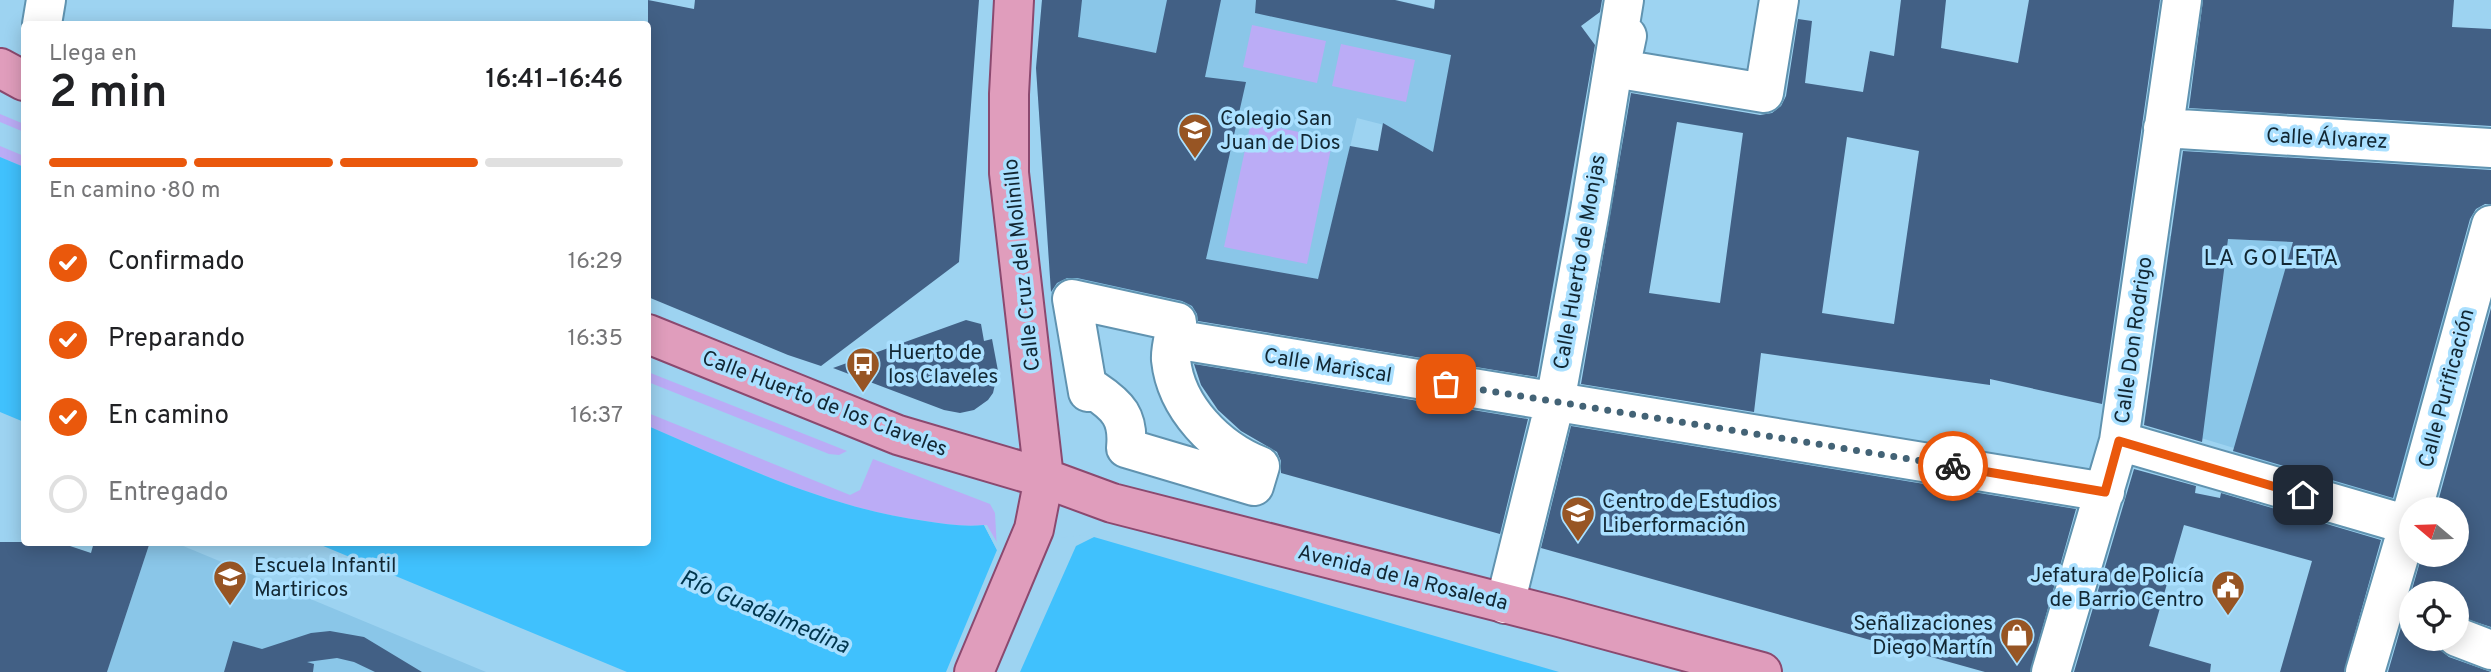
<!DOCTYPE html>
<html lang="es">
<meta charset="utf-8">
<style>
body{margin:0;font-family:Overpass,sans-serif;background:#f2f2f2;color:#202124;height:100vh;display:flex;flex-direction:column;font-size:26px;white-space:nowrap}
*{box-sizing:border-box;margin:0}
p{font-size:23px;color:#757577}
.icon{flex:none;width:38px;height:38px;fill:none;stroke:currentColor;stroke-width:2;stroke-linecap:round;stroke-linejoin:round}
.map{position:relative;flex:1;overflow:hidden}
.sheet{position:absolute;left:21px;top:21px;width:630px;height:525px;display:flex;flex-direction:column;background:#fff;border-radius:7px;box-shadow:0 4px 18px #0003}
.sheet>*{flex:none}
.needle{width:46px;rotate:289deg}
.fabs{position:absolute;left:2399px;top:497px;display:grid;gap:14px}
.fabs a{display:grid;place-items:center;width:70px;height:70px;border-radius:50%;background:#fff;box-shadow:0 4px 18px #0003;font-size:35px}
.pin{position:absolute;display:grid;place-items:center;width:60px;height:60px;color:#fff;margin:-30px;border-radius:14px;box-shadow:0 4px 10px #0006}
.courier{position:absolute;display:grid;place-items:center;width:70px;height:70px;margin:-35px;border:5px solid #ea580c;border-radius:50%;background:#fff;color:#222;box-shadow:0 2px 9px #0007}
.summary em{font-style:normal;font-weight:600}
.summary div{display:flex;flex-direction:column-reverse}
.summary{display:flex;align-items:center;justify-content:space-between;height:119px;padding:0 28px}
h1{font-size:46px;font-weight:600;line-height:52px}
.bar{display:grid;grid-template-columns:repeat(4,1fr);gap:10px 7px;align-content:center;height:84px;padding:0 28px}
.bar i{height:9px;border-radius:5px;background:#e0e0e0}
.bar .current{background:#ea580c}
.bar p{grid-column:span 4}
ol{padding:0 28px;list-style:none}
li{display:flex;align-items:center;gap:21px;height:77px}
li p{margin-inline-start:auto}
li .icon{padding:7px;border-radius:50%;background:#ea580c;color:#fff;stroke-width:4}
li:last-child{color:#757577}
li i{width:38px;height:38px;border:4px solid #e0e0e0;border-radius:50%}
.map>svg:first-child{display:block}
</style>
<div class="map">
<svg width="2491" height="672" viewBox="0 0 2491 672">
<rect width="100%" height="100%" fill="#9dd3f1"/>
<path fill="#8ac6e8" d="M1042,0h353l84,18 -26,150 -65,-42 -31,-8 -52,217 -112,-18 -2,8 -140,-31 -15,-226z
M2170,236l296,15 -71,251 -163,-47 2,-7 -89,-27z
M150,542l26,1 310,129h-379z"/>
<path fill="#bbacf6" d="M1252,25l74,16 -9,42 -74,-16z
M1341,44l74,16 -9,42 -74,-16z
M0,114l24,10v8l-24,-10z
M1251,122l82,17 -26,125 -83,-17z
M0,146l24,10v11l-24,-10z
M648,372l199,79 -8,4 -10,-1 -181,-72z
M648,413l202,82 10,-5 13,-31 117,45 5,9 2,37 -13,-25c-20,2 -39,-1 -59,-4 -97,-13 -188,-57 -277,-95z"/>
<path fill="#40c1fd" d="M0,157l24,10v255l-24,-10z
M648,426c89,38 180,82 277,95 20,3 39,6 59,4l13,25 97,-13 465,135h-932l-311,-129 332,-1z"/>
<path fill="#9dd3f1" d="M984,525h3l12,21 82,-11 13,2 -18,9 -56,126h-74l51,-122z"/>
<path fill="#426085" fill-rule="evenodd" d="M648,0l46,9 1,-9h284l-20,262 -138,104 -33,-11 -140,-58z
M1042,0h40l-4,37 78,16 11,-53h54l-16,77 41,5 -40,177 112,20 32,-133 28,5 5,-28 50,29 18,-97 -196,-42 1,-13h139l39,9 1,-9h167l-2,12 -19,14 14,19 -58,332 -339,-56 -1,-7 -5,-8 -10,-5 -105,-23h-10l-10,5 -6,9 -15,-224z
M1901,0h45l-5,48 77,15 11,-63h131l-58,404 -112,-25v6l-229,-32 -7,59 -173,-28 50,-291 129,22 12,-2 9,-7 5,-10 12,-77 14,2 -7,62 58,9 7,-41 24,5zM1677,122l66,11 -23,170 -71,-10zM1847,137l72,14 -25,173 -72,-11z
M2203,0h251l-2,27 39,2v97l-302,-18z
M2183,151l308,19v34h-6l-9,5 -6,10 -77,279 -160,-47 60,-209 -65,-3 -26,203 -58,-17z
M2491,308v319l-34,-11v-23h-45v46h23l5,11 9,7 42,15h-103l34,-117h35v-46h-21z
M966,320l15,4 3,17 8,-2 6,32 -5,22 -5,7 -14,10 -14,3 -16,-3 -111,-42z
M1194,364l334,55 -28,115 -219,-61v-12l-4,-9 -36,-21 -23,-21 -17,-25z
M1571,426l505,83 -46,163h-45l-444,-124z
M2134,469l62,17 -1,7 25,5 1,-5 160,47 -37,132h-64l32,-111 -128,-36 -35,121 62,18 -1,8h-136z
M0,542h58l33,11 3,-11h56l-43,130h-107z
M330,631l34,6 58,35h-47l-21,-10 -17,-4 -30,4 7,2 -1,8h-89l9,-31 29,8 49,-16z"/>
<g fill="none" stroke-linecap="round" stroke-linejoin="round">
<g stroke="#6093b0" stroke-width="42">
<path id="minor" d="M42,24l4,-24
M1627,36l-7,33 144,24 15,-93
M2163,128l328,20
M1072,299l105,23c-2,12 -7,26 -6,38 5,48 46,89 89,106l-6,20 -128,-38c3,-31 -8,-42 -32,-58l-6,2z
M1174,339l931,153
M2119,441l289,84
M2413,509l78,-284
M1505,604l50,-202 35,-192 34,-210
M2457,637l34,13
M2051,672l68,-231 63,-441
M2365,672l47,-159"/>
</g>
<g stroke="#8b496f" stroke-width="42">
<path id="major" d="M0,68l24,13
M648,334l250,101 146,43 68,25 447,114 203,55
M974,672l60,-143 10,-51 -35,-305v-79l5,-94"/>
</g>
<use href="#minor" stroke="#fff" stroke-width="38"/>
<use href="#major" stroke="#e09dbc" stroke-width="38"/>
</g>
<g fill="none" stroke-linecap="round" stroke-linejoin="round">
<path stroke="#436376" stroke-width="7" stroke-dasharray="0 12.6" d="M1446,384l507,82"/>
<path stroke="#ea580c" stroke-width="9" d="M1953,466l152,26 14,-51 184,54"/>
</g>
<defs>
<g id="school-pin" transform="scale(1.75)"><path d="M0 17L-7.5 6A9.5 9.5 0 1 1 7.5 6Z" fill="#975524" stroke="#aae0ff"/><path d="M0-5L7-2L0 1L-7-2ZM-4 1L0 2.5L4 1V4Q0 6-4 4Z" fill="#fff"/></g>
<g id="bus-pin" transform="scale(1.75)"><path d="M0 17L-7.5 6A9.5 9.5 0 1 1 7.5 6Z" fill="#975524" stroke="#aae0ff"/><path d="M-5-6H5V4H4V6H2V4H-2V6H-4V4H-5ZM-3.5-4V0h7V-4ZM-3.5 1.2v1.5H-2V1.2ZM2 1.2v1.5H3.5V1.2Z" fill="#fff"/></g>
<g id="university-pin" transform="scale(1.75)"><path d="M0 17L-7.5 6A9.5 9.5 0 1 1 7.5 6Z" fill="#975524" stroke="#aae0ff"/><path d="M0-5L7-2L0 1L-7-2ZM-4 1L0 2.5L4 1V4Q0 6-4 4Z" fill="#fff"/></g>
<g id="civic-pin" transform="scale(1.75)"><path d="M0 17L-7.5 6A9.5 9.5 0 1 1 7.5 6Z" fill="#975524" stroke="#aae0ff"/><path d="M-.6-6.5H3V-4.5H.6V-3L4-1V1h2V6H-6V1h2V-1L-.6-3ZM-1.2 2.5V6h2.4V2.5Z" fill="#fff"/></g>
<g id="shop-pin" transform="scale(1.75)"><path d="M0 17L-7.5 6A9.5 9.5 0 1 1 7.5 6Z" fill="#975524" stroke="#aae0ff"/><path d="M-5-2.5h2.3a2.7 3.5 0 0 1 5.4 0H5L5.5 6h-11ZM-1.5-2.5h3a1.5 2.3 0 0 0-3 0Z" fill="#fff"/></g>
</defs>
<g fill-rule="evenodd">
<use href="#school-pin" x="1195" y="130"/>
<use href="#bus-pin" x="863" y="364"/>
<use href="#university-pin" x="1578" y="513"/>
<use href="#school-pin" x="230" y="577"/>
<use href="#civic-pin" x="2228" y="587"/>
<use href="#shop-pin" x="2017" y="635"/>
</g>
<g text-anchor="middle" stroke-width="7" stroke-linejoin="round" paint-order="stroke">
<g font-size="21" fill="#122733" stroke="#aae0ff" text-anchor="start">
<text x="1220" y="125">Colegio San<tspan x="1220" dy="24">Juan de Dios</tspan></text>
<text x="888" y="359">Huerto de<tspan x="888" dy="24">los Claveles</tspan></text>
<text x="1602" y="508">Centro de Estudios<tspan x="1602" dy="24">Liberformación</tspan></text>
<text x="254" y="572">Escuela Infantil<tspan x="254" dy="24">Martiricos</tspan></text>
<text x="2204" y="582" text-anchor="end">Jefatura de Policía<tspan x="2204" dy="24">de Barrio Centro</tspan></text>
<text x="1993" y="630" text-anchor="end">Señalizaciones<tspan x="1993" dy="24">Diego Martín</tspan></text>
</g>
<g font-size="21" fill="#122733" stroke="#aae0ff">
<text transform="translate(2327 138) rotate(3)" y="7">Calle Álvarez</text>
<text transform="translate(1579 262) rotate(-80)" y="7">Calle Huerto de Monjas</text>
<text transform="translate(1021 265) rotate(-96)" y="7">Calle Cruz del Molinillo</text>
<text transform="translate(2133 340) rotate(-82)" y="7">Calle Don Rodrigo</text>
<text transform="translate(1328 365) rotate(9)" y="7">Calle Mariscal</text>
<text transform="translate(2446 388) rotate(-75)" y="7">Calle Purificación</text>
<text transform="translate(825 403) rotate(21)" y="7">Calle Huerto de los Claveles</text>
<text transform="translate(1403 577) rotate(14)" y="7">Avenida de la Rosaleda</text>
</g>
<g font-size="23" letter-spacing="2" fill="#122733" stroke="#aae0ff">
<text x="2272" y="265">LA GOLETA</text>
</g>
<g font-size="23" font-style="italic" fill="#00364e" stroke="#aae0ff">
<text transform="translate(765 611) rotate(23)" y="8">Río Guadalmedina</text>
</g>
</g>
</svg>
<div class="fabs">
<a><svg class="needle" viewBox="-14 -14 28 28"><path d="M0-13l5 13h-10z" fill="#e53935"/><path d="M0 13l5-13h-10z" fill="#757577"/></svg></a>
<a><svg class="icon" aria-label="locate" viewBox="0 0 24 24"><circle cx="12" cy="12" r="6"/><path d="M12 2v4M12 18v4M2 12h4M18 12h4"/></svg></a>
</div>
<div class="pin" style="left:1446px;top:384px;background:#ea580c"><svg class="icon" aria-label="bag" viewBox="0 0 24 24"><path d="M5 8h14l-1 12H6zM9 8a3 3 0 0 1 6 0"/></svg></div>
<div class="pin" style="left:2303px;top:495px;background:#1f2937"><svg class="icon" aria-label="home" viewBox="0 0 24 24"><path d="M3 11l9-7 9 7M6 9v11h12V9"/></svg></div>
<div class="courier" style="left:1953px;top:466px"><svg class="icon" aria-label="bike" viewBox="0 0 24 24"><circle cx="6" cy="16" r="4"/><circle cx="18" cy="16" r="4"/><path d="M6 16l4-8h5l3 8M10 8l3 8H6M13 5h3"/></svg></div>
<section class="sheet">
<div class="summary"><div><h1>2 min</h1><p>Llega en</p></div><em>16:41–16:46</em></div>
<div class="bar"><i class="current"></i><i class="current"></i><i class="current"></i><i></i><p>En camino · 80 m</p></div>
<ol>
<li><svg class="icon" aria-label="check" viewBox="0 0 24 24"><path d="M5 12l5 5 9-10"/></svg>Confirmado<p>16:29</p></li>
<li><svg class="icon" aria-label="check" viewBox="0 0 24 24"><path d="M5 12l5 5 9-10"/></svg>Preparando<p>16:35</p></li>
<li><svg class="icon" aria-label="check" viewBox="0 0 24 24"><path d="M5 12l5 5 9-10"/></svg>En camino<p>16:37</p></li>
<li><i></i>Entregado</li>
</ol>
</section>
</div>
